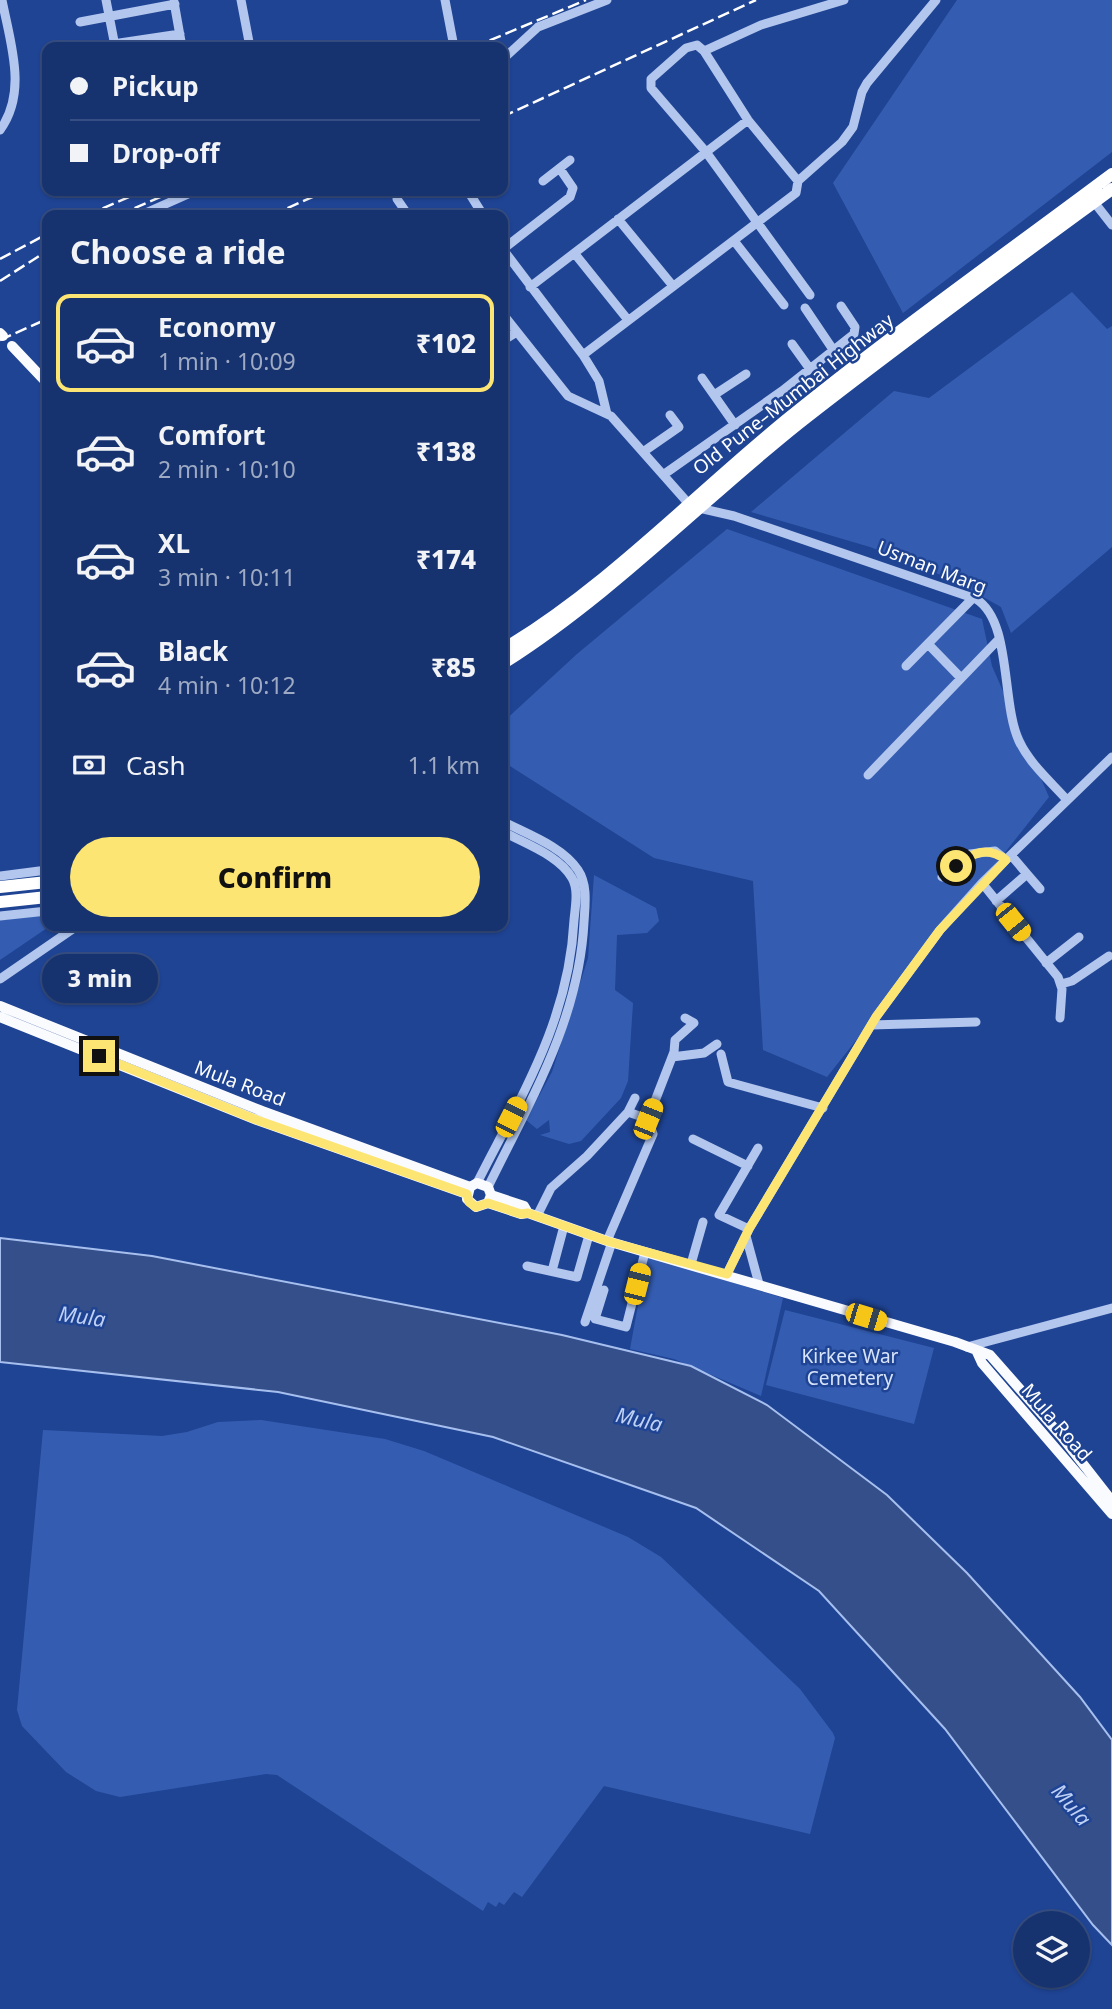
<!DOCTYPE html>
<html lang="en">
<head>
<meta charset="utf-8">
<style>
  :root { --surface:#17336f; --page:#243f77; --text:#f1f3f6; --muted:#9eaac3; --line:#364e82; --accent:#fce573 }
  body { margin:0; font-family:"Noto Sans",sans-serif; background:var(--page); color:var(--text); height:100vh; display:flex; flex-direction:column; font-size:26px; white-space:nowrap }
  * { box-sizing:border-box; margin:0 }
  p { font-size:23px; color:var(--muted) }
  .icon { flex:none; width:38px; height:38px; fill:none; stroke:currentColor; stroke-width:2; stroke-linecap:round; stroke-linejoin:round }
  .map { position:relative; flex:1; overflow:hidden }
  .panel { position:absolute; left:42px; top:210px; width:466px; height:721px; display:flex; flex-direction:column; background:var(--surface); border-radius:14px; box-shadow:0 2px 5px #0004,0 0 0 2px var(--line) }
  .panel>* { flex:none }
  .banner { position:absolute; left:42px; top:42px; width:466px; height:154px; border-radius:14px; box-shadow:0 2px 5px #0004,0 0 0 2px var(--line); display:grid; align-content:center; height:154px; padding:0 28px; background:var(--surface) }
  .buttons { position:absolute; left:1013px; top:1911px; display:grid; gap:14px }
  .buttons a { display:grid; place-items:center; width:77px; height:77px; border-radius:50%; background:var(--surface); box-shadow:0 2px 5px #0004,0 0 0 2px var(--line); font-size:35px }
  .end { position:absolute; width:32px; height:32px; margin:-16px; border:9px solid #fce573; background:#111; box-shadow:0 0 0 4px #111 }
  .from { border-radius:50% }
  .bubble { position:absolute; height:49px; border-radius:24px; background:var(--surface); box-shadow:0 2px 5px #0004,0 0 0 2px var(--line); font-size:23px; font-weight:800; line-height:49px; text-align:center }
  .car { position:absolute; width:21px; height:42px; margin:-21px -10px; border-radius:9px; box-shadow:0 0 5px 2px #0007; background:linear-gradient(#f5c518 24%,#345 0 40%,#f5c518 0 76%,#345 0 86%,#f5c518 0) }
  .banner b { display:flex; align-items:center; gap:24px; height:66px; font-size:26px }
  .banner b+b { border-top:2px solid var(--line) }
  .banner i { width:18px; height:18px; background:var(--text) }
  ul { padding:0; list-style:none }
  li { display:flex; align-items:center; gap:21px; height:98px; margin:0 14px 10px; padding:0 14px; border:4px solid transparent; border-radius:14px }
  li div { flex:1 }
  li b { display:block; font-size:26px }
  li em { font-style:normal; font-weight:800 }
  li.active { border-color:var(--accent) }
  li>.icon { width:63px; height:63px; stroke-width:1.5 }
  h2 { padding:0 28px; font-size:32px; line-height:84px }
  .pay { display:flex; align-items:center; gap:18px; height:77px; padding:0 28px; font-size:26px }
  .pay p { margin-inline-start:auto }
  .button { display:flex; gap:14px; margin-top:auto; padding:14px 28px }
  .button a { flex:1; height:80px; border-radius:42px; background:var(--accent); color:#111; font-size:28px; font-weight:800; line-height:80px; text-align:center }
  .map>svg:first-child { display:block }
</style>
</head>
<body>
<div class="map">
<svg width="1112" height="2009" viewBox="0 0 1112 2009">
  <rect width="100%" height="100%" fill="#1f4494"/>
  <path fill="#345db2" d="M957,0H1112V152L903,313L833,183Z
    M1072,292L1107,329L1112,326V547L1011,633L1001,607L951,579L870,547L751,512L894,391L929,398Z
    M727,529L982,619L992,666L1049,797L827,1077L763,1050L753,881L654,858L502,761V723L577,654Z
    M594,875L656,908L659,921L647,933L617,935L615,990L633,1003L628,1081L621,1098L581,1141L569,1144L540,1135L550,1132L549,1120L537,1129L526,1120L552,1072L588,958Z
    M47,915V926H50L0,960V920Z
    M647,1256L783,1298L761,1396L674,1359L630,1349Z
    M785,1310L934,1348L914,1424L766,1385Z
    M261,1420L385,1439L424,1451L628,1537L661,1557L800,1689L833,1733L835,1738L810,1834L604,1786L522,1897L514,1892L504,1905L499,1902L496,1907L488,1902L483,1911L277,1775L266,1774L120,1797L96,1791L66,1772L22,1726L17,1710L43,1430L162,1436L187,1432L218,1422Z"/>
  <path fill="#344f8a" stroke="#a6bfef" stroke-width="2" d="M0,1238L152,1256L562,1335L691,1366L767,1405L887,1495L967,1573L1080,1697L1112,1740V1945L1093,1925L945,1729L819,1591L696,1508L493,1437L278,1392L0,1362Z"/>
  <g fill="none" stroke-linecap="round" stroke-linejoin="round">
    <path stroke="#b2c6ee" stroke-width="9" d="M106,0L115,46
      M241,0L250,47
      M445,0L454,47
      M174,2L182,47
      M80,22L175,4
      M93,47L180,34
      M704,51L748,120L798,181
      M502,60L538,27L607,0
      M0,130C28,92 10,42 2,0
      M543,181L570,160
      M468,191L483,215
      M397,199L408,215
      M1094,202L1112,225
      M141,215L195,191
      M618,219L673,286
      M735,242L784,305
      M502,248L583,355L599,381L607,414
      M502,250L570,197L573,188L560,169
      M575,254L628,320
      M530,287L748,120
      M810,295L706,152L651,88V79L686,48L697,45L704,51L761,25L844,0
      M805,308L834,351
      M502,313L568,396L611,416L688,503
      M502,341L517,332
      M792,344L810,369
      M583,355L796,193L798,181L842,142L853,127L862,92L867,83L936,0
      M702,378L735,425
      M714,395L746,374
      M643,452L679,427L670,415
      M663,475L782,391L854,334L855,327L841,306
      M699,508L734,516L976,599C1012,621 1001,702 1019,741C1030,764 1050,781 1067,800
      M928,644L961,678
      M906,666L973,598
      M868,775L999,639
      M1011,855L1027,874
      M0,876L47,870
      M942,877L970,854L995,851L1006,860
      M982,883L1058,977L1062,989L1060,1018
      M996,901L1027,874L1040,889
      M0,916L47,911
      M1046,963L1079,937
      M0,979L77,926
      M1061,984L1072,981L1109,956
      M871,1025L976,1022
      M721,1054L728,1082L823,1108
      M672,1057L704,1053L717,1044
      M628,1112L635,1098
      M693,1139L748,1166
      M477,1183C521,1096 569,1021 574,920C575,908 579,890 572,878C559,855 525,844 502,831
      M488,1187C530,1101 579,1020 584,922C585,905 588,885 578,870C562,846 527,834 502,821
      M537,1216L551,1188L587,1156L628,1112L648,1119
      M749,1229L719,1215L758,1148
      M746,1236L759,1284
      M607,1241L653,1134L648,1119L674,1052L675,1040L694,1023L685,1018
      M691,1264L703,1222
      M527,1266L577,1277L589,1235
      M552,1271L564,1226
      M727,1274L749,1229L876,1017L940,930L982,883L1112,757
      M604,1290L595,1319L626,1327L645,1252
      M585,1322L612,1242
      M967,1347L1112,1308"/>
    <path stroke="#fafbff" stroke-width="10" d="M0,333L3,336
      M12,346L47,383
      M0,1006L262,1111L470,1187
      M0,1017L257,1120L467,1194
      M491,1195L524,1206L528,1213
      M488,1203L491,1195L488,1187L477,1183L470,1187L467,1199L476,1207L488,1203L521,1214L528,1213L607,1241L955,1342L990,1355L1062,1437L1112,1501
      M977,1352L982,1363L1112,1514"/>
    <path stroke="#fff" stroke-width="12" d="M502,650C608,587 695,494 790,417C895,332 1005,254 1112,174
      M502,664C610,596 699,503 798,424C901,343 1007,266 1112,189
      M0,887L47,882
      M0,902L47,897"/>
    <path stroke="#fff" stroke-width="2.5" stroke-dasharray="12 5" stroke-linecap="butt" d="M474,47L586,0
      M502,117L756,0
      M87,215L143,191
      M119,215L174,191
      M272,215L326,191
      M0,259L47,234
      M0,281L47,251
      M0,340L47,319"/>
  </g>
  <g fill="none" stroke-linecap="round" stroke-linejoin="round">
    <path stroke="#fce573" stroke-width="9" d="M99,1056L257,1120L467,1194L469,1202L476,1207L488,1203L521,1214L528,1213L607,1241L727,1274L749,1229L876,1017L940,930L1006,860C988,846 973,852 956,866"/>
  </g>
  <g text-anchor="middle" stroke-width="5" stroke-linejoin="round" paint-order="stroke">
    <g font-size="19" fill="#fff" stroke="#1f4494">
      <text transform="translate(793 394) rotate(-38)" y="7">Old Pune–Mumbai Highway</text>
      <text transform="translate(932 567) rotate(21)" y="7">Usman Marg</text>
      <text transform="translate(240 1083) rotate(21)" y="7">Mula Road</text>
      <text transform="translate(1057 1422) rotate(49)" y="7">Mula Road</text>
    </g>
    <g font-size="19" fill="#d8e4fa" stroke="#1f4494">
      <text x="850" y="1363">Kirkee War<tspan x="850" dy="22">Cemetery</tspan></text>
    </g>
    <g font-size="21" font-style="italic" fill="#bfd1f5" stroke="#1f4494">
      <text transform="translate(82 1317) rotate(8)" y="7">Mula</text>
      <text transform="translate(639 1420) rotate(13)" y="7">Mula</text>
      <text transform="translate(1071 1805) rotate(49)" y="7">Mula</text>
    </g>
  </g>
</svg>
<div class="buttons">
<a><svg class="icon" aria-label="layers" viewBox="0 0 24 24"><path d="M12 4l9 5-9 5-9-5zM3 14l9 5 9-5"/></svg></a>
</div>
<i class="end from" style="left:956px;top:866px"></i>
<i class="end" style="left:99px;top:1056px"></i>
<div class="bubble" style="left:42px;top:954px;width:116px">3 min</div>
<i class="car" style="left:1013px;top:922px;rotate:141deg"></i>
<i class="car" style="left:511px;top:1117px;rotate:27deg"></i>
<i class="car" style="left:648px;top:1119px;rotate:22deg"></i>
<i class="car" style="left:637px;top:1284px;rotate:14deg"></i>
<i class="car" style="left:866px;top:1317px;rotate:107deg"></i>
<div class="banner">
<b><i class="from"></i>Pickup</b>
<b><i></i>Drop-off</b>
</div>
<section class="panel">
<h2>Choose a ride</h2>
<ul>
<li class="active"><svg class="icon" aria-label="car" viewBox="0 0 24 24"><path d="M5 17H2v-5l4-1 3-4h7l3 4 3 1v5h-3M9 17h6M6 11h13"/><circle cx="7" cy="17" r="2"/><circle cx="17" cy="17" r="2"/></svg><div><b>Economy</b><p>1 min · 10:09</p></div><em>₹102</em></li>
<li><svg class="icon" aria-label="car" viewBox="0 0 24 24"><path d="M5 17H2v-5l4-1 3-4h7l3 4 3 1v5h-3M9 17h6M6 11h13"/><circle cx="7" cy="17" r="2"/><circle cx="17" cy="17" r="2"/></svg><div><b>Comfort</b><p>2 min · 10:10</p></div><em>₹138</em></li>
<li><svg class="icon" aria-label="car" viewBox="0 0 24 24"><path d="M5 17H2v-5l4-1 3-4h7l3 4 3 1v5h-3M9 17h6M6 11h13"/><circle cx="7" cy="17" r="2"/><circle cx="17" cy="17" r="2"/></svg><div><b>XL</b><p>3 min · 10:11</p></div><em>₹174</em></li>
<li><svg class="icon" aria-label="car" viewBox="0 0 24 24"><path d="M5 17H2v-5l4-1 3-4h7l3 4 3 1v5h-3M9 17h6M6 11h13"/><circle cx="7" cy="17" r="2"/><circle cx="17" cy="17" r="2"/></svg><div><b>Black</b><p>4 min · 10:12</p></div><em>₹85</em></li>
</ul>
<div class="pay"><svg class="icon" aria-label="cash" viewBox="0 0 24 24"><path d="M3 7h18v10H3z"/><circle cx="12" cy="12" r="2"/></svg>Cash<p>1.1 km</p></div>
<div class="button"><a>Confirm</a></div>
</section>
</div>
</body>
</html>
